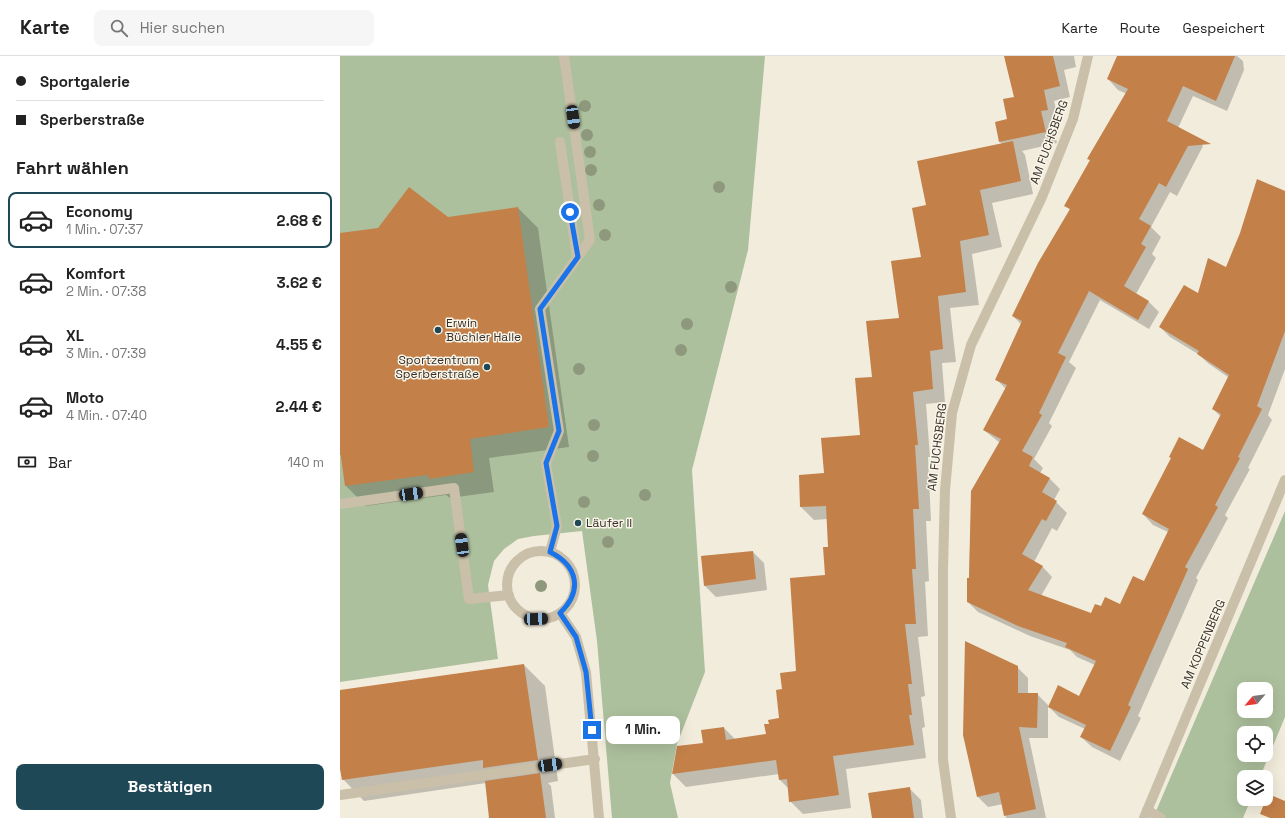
<!DOCTYPE html>
<html lang="de">
<head>
<meta charset="utf-8">
<style>
  :root { --surface:#fff; --page:#f6f6f6; --text:#222; --muted:#767676; --line:#e0e0e0; --accent:#1f4857 }
  body { margin:0; font-family:"Space Grotesk",sans-serif; background:var(--page); color:var(--text); height:100vh; display:flex; flex-direction:column; font-size:15px; white-space:nowrap }
  * { box-sizing:border-box; margin:0 }
  p { font-size:13px; color:var(--muted) }
  .icon { flex:none; width:22px; height:22px; fill:none; stroke:currentColor; stroke-width:2; stroke-linecap:round; stroke-linejoin:round }
  .map { position:relative; flex:1; overflow:hidden }
  .drawer { display:flex; flex-direction:column; background:var(--surface); width:340px }
  .drawer>* { flex:none }
  .hud { display:grid; align-content:center; height:88px; padding:0 16px; background:var(--surface) }
  .needle { width:26px; rotate:242deg }
  .controls { position:absolute; left:897px; top:626px; display:grid; gap:8px }
  .controls a { display:grid; place-items:center; width:36px; height:36px; border-radius:8px; background:var(--surface); box-shadow:0 4px 16px #0002; font-size:20px }
  .end { position:absolute; width:18px; height:18px; margin:-9px; border:5px solid #1a73e8; background:#fff; box-shadow:0 0 0 2px #fff }
  .from { border-radius:50% }
  .bubble { position:absolute; height:28px; border-radius:8px; background:var(--surface); box-shadow:0 4px 16px #0002; font-size:13px; font-weight:700; line-height:28px; text-align:center }
  .car { position:absolute; width:12px; height:24px; margin:-12px -6px; border-radius:5px; box-shadow:0 0 3px 1px #0007; background:linear-gradient(#222 24%,#8ab4d8 0 40%,#222 0 76%,#8ab4d8 0 86%,#222 0) }
  .hud b { display:flex; align-items:center; gap:14px; height:38px; font-size:15px }
  .hud b+b { border-top:1px solid var(--line) }
  .hud i { width:10px; height:10px; background:var(--text) }
  ul { padding:0; list-style:none }
  li { display:flex; align-items:center; gap:12px; height:56px; margin:0 8px 6px; padding:0 8px; border:2px solid transparent; border-radius:8px }
  li div { flex:1 }
  li b { display:block; font-size:15px }
  li em { font-style:normal; font-weight:700 }
  li.active { border-color:var(--accent) }
  li>.icon { width:36px; height:36px; stroke-width:1.5 }
  h2 { padding:0 16px; font-size:18px; line-height:48px }
  .pay { display:flex; align-items:center; gap:10px; height:44px; padding:0 16px; font-size:15px }
  .pay p { margin-inline-start:auto }
  .action { display:flex; gap:8px; margin-top:auto; padding:8px 16px }
  .action a { flex:1; height:46px; border-radius:8px; background:var(--accent); color:#fff; font-size:16px; font-weight:700; line-height:46px; text-align:center }
  header { display:flex; align-items:center; gap:24px; box-sizing:border-box; height:56px; padding:0 20px; background:var(--surface); border-bottom:1px solid var(--line) }
  header strong { font-size:19px }
  nav { display:flex; gap:22px; margin-inline-start:auto; font-size:14px }
  .search { width:280px; height:36px; background:var(--page); display:flex; align-items:center; gap:10px; box-sizing:border-box; padding:0 14px; border-radius:8px; color:var(--muted); font-size:15px }
  main { display:flex; flex:1; min-height:0 }
  .map>svg:first-child { display:block }
</style>
</head>
<body>
<header>
<strong>Karte</strong>
<div class="search"><svg class="icon" aria-label="search" viewBox="0 0 24 24"><circle cx="10" cy="10" r="6"/><path d="M15 15l6 6"/></svg>Hier suchen</div>
<nav><a>Karte</a><a>Route</a><a>Gespeichert</a></nav>
</header>
<main>
<section class="drawer">
<div class="hud">
<b><i class="from"></i>Sportgalerie</b>
<b><i></i>Sperberstraße</b>
</div>
<h2>Fahrt wählen</h2>
<ul>
<li class="active"><svg class="icon" aria-label="car" viewBox="0 0 24 24"><path d="M5 17H2v-5l4-1 3-4h7l3 4 3 1v5h-3M9 17h6M6 11h13"/><circle cx="7" cy="17" r="2"/><circle cx="17" cy="17" r="2"/></svg><div><b>Economy</b><p>1 Min. · 07:37</p></div><em>2.68 €</em></li>
<li><svg class="icon" aria-label="car" viewBox="0 0 24 24"><path d="M5 17H2v-5l4-1 3-4h7l3 4 3 1v5h-3M9 17h6M6 11h13"/><circle cx="7" cy="17" r="2"/><circle cx="17" cy="17" r="2"/></svg><div><b>Komfort</b><p>2 Min. · 07:38</p></div><em>3.62 €</em></li>
<li><svg class="icon" aria-label="car" viewBox="0 0 24 24"><path d="M5 17H2v-5l4-1 3-4h7l3 4 3 1v5h-3M9 17h6M6 11h13"/><circle cx="7" cy="17" r="2"/><circle cx="17" cy="17" r="2"/></svg><div><b>XL</b><p>3 Min. · 07:39</p></div><em>4.55 €</em></li>
<li><svg class="icon" aria-label="car" viewBox="0 0 24 24"><path d="M5 17H2v-5l4-1 3-4h7l3 4 3 1v5h-3M9 17h6M6 11h13"/><circle cx="7" cy="17" r="2"/><circle cx="17" cy="17" r="2"/></svg><div><b>Moto</b><p>4 Min. · 07:40</p></div><em>2.44 €</em></li>
</ul>
<div class="pay"><svg class="icon" aria-label="cash" viewBox="0 0 24 24"><path d="M3 7h18v10H3z"/><circle cx="12" cy="12" r="2"/></svg>Bar<p>140 m</p></div>
<div class="action"><a>Bestätigen</a></div>
</section>
<div class="map">
<svg width="945" height="762" viewBox="0 0 945 762">
  <rect width="100%" height="100%" fill="#f2ecdc"/>
  <path fill="#adc09d" fill-rule="evenodd" d="M0,0H425L408,194L352,414L365,616L337,688L330,727L338,762H272L257,585L242,475L194,480L178,483L164,493L154,505L148,529L158,603L0,626Z
    M945,455V661L920,721H904V743H911L903,762H813ZM904,633H926V655H904ZM904,677H926V699H904Z"/>
  <path fill="#0003" d="M665,0H734L736,11L724,14L730,41L714,45L719,65L712,66L717,87L682,95L685,99L693,138L652,147L662,191L632,198L639,249L610,252L616,306L602,307L605,346L586,348L590,401H588L591,465H586L589,525L585,526L588,580L578,581L585,640L581,641L585,671L582,672L586,702L506,713L511,752L463,758L450,745L449,733L440,724L439,718L346,731L333,718L364,688L384,672L395,683L427,679L430,669L440,663L444,634L457,616L486,520L489,492L487,463L474,464L461,451L485,418L521,380L533,321L560,263L583,202L587,150L662,88L660,86L656,66L668,64L675,42Z
    M778,0H897L903,5L904,14L887,55L853,40L838,72L853,79L863,90L837,140L830,136L811,171L821,181L812,198L816,202L796,238L809,246L819,256L809,273L760,244L729,306L736,312L709,367L712,370L694,403L703,412L700,417L710,423L720,433L714,444L727,457L717,475L712,472L694,506L702,510L712,521L701,540L751,558L761,552L781,549L805,527L828,476L813,469L803,458L863,396L881,361L873,353L888,321L869,308L858,298L830,281L820,271L858,238L901,218L945,192V313L928,359L932,364L908,412L910,413L885,459L888,462L856,522L858,524L798,660L801,662L780,705L752,691L741,681L745,673L719,661L709,651L740,641L755,609L737,601L730,594L690,580L638,556L628,546L632,436L660,387L644,374L666,333L656,323L682,269L673,260L730,154L726,149L751,105L748,102L787,38L778,34L768,23Z
    M178,152L198,172L229,391L149,402L154,436L110,442L106,439L26,450L6,430L2,399H0V178Z
    M413,496L424,507L427,534L376,541L365,530L362,500Z
    M184,609L205,630L218,725L208,727L211,730L215,762H150L146,727L24,745L3,723L0,706V635Z
    M677,611L688,622V638H697L708,649V682H689L706,762H666L663,748L648,751L638,741Z
    M569,732L581,744L583,762H533Z"/>
  <path fill="#c38049" d="M664,0H713L720,30L704,34L708,54L701,55L706,76L659,86L655,66L667,63L663,43L674,41Z
    M777,0H895L876,45L843,30L827,65L871,88L848,90L826,131L819,127L799,163L811,170L801,188L806,191L784,230L809,245L798,264L749,235L718,297L726,301L699,357L702,359L682,395L693,401L689,410L710,422L702,436L717,445L706,465L702,463L682,498L703,510L688,534L751,557L755,548L761,550L765,541L780,548L793,520L804,525L829,473L802,458L831,402L829,401L839,381L863,394L881,358L872,353L889,319L857,298L859,295L819,271L844,229L858,237L868,202L886,211L900,177L917,123L945,135V275L917,350L922,353L898,401L900,402L875,449L878,451L845,511L848,513L788,649L791,651L770,695L740,681L746,669L708,651L718,629L739,640L756,605L725,591L727,587L678,570L627,546V522H629L631,435L661,383L643,374L667,329L655,324L682,265L672,260L698,207L730,153L724,150L750,104L747,103L788,33L767,23Z
    M673,85L681,125L640,134L649,179L620,185L626,236L598,240L603,293L590,295L593,333L573,336L578,389H575L579,453H573L576,513H572L576,568H565L572,628H568L572,659H569L574,689L493,700L499,739L449,746L447,723L439,724L436,704L332,718L337,690L363,687L361,674L384,671L386,684L426,678L424,668H429L428,664L439,662L436,634L442,633L440,617L456,615L450,522L485,519L483,491H488L486,450L460,451L459,419L484,417L481,382L520,379L515,322L532,321L526,265L559,262L551,205L581,201L572,152L586,149L577,105Z
    M69,131L108,161L178,151L209,371L130,383L134,416L89,423L88,419L5,430L0,394V177L38,172Z
    M413,495L416,523L364,530L361,500Z
    M625,585L678,610V637H698L697,672L679,671L696,753L664,760L659,736L637,741L623,679Z
    M184,608L198,704L143,712V704L2,724L0,713V634Z
    M200,717L206,762H149L145,725Z
    M570,731L574,762H532L528,737Z
    M928,738L945,745V762H930L920,758Z"/>
  <g fill="none" stroke-linecap="round" stroke-linejoin="round">
    <path stroke="#cabfa8" stroke-width="10" d="M220,86L237,201
      M0,448L114,432L129,543L169,539
      M167 529a34 34 0 1 1 68 0a34 34 0 1 1-68 0Z
      M210,496L217,470L206,407L219,375L200,253L250,184L224,0
      M220,557L236,581L246,616L259,762
      M0,739L255,703
      M807,754L821,762
      M611,762L603,704V514L605,434L612,357L631,289L702,141L733,63L748,0
      M804,762L945,424"/>
  </g>
  <g fill="#8e987c">
    <circle cx="245" cy="50" r="6"/>
    <circle cx="247" cy="79" r="6"/>
    <circle cx="250" cy="96" r="6"/>
    <circle cx="251" cy="114" r="6"/>
    <circle cx="379" cy="131" r="6"/>
    <circle cx="259" cy="149" r="6"/>
    <circle cx="265" cy="179" r="6"/>
    <circle cx="391" cy="231" r="6"/>
    <circle cx="347" cy="268" r="6"/>
    <circle cx="341" cy="294" r="6"/>
    <circle cx="239" cy="313" r="6"/>
    <circle cx="254" cy="369" r="6"/>
    <circle cx="253" cy="400" r="6"/>
    <circle cx="305" cy="439" r="6"/>
    <circle cx="244" cy="446" r="6"/>
    <circle cx="268" cy="486" r="6"/>
    <circle cx="201" cy="530" r="6"/>
  </g>
  <g fill="none" stroke-linecap="round" stroke-linejoin="round">
    <path stroke="#1a73e8" stroke-width="5" d="M230,156L238,201L200,253L219,375L206,407L217,470L210,496C238,510 243,535 220,557L236,581L246,616L252,674"/>
  </g>
  <g fill="#1f4857" stroke="#f9f5e9" stroke-width="1.5">
    <circle cx="98" cy="274" r="4"/>
    <circle cx="147" cy="311" r="4"/>
    <circle cx="238" cy="467" r="4"/>
  </g>
  <g text-anchor="middle" stroke-width="3" stroke-linejoin="round" paint-order="stroke">
    <g font-size="12" fill="#373028" stroke="#f9f5e9">
      <text transform="translate(709 86) rotate(-70)" y="4">AM FUCHSBERG</text>
      <text transform="translate(597 391) rotate(-83)" y="4">AM FUCHSBERG</text>
      <text transform="translate(863 588) rotate(-67)" y="4">AM KOPPENBERG</text>
    </g>
    <g font-size="12" fill="#373028" stroke="#f9f5e9" text-anchor="start">
      <text x="106" y="271">Erwin<tspan x="106" dy="14">Büchler Halle</tspan></text>
      <text x="139" y="308" text-anchor="end">Sportzentrum<tspan x="139" dy="14">Sperberstraße</tspan></text>
      <text x="246" y="471">Läufer II</text>
    </g>
  </g>
</svg>
<div class="controls">
<a><svg class="needle" viewBox="-14 -14 28 28"><path d="M0-13l5 13h-10z" fill="#e53935"/><path d="M0 13l5-13h-10z" fill="#767676"/></svg></a>
<a><svg class="icon" aria-label="locate" viewBox="0 0 24 24"><circle cx="12" cy="12" r="6"/><path d="M12 2v4M12 18v4M2 12h4M18 12h4"/></svg></a>
<a><svg class="icon" aria-label="layers" viewBox="0 0 24 24"><path d="M12 4l9 5-9 5-9-5zM3 14l9 5 9-5"/></svg></a>
</div>
<i class="end from" style="left:230px;top:156px"></i>
<i class="end" style="left:252px;top:674px"></i>
<div class="bubble" style="left:266px;top:660px;width:74px">1 Min.</div>
<i class="car" style="left:233px;top:61px;rotate:172deg"></i>
<i class="car" style="left:71px;top:438px;rotate:82deg"></i>
<i class="car" style="left:122px;top:489px;rotate:352deg"></i>
<i class="car" style="left:196px;top:563px;rotate:88deg"></i>
<i class="car" style="left:210px;top:709px;rotate:82deg"></i>
</div>
</main>
</body>
</html>
